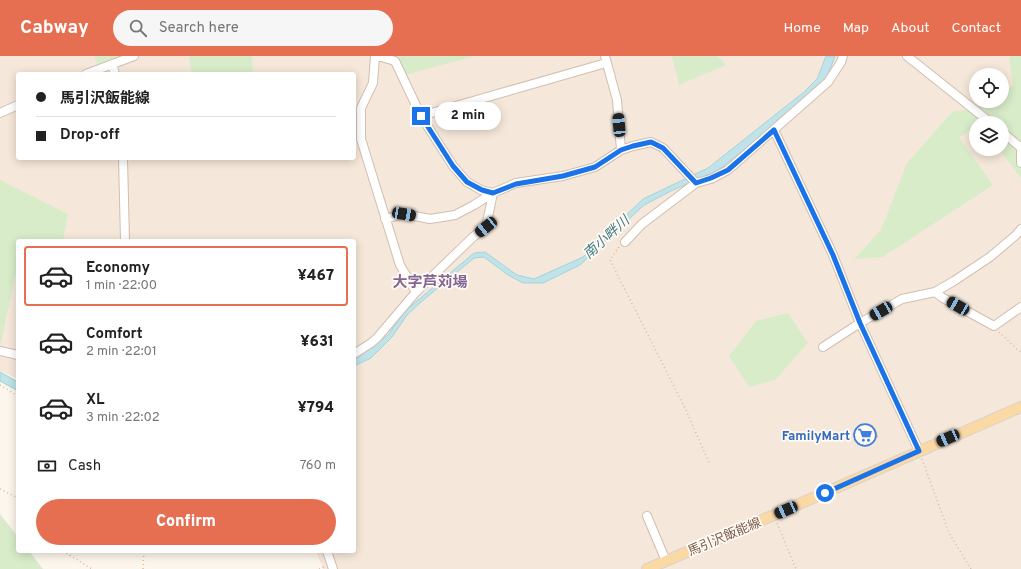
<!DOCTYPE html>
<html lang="en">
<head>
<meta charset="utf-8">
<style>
  :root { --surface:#fff; --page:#f6f6f6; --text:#222; --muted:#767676; --line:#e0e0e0; --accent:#e76f51 }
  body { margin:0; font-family:Overpass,"Noto Sans JP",sans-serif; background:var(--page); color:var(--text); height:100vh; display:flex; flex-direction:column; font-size:15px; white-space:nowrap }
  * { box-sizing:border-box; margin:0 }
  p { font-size:13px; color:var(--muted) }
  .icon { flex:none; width:22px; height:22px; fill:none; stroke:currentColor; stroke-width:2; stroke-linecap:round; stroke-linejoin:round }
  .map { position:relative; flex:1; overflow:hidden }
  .side { position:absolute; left:16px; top:183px; width:340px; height:314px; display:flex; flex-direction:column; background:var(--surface); border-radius:4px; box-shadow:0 2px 10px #0003 }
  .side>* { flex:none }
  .hud { position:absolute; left:16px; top:16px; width:340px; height:88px; border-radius:4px; box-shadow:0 2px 10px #0003; display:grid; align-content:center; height:88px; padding:0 20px; background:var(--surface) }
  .fabs { position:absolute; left:969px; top:12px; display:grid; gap:8px }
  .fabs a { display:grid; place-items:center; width:40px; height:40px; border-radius:50%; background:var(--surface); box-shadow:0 2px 10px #0003; font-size:20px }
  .end { position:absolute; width:18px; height:18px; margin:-9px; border:5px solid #1a73e8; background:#fff; box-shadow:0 0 0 2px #fff }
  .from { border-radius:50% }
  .bubble { position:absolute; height:28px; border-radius:14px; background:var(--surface); box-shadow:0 2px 10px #0003; font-size:13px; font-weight:800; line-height:28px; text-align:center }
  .car { position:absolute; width:12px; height:24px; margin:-12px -6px; border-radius:5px; box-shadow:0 0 3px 1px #0007; background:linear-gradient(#222 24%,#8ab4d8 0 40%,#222 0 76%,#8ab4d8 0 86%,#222 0) }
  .hud b { display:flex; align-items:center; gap:14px; height:38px; font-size:15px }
  .hud b+b { border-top:1px solid var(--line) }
  .hud i { width:10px; height:10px; background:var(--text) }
  ul { padding:7px 0 0; list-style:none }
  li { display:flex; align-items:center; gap:12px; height:60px; margin:0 8px 6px; padding:0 12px; border:2px solid transparent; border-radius:4px }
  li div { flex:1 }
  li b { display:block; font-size:15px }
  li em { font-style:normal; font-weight:800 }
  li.current { border-color:var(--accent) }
  li>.icon { width:36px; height:36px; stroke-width:1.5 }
  .pay { display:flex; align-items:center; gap:10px; height:44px; padding:0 20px; font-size:15px }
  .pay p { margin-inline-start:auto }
  .cta { display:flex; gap:8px; margin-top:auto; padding:8px 20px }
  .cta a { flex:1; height:46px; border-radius:24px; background:var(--accent); color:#fff; font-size:16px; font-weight:800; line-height:46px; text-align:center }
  header { display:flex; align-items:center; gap:24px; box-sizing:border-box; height:56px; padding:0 20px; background:var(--accent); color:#fff }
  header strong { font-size:19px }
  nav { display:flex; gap:22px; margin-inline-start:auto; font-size:14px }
  .search { width:280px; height:36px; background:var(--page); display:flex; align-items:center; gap:10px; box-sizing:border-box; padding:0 14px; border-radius:22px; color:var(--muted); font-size:15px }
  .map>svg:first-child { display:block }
</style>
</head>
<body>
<header>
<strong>Cabway</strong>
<div class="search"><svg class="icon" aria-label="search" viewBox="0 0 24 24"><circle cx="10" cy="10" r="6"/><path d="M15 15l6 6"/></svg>Search here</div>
<nav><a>Home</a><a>Map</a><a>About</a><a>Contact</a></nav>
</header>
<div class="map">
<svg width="1021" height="513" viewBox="0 0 1021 513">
  <rect width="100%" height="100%" fill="#fdf6ec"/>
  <path fill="#f5e8da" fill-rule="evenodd" d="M0,0H1021V513H323L316,495H354V185H18V323L0,315ZM18,18H354V102H18ZM976,19H1002V45H976ZM976,67H1002V93H976Z"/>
  <path fill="#d8ecc9" d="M94,0H128L98,9Z
    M189,0H252L253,18H192Z
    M385,0H475L405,19Z
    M672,0H718L726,9L679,29Z
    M1009,0H1021V122L999,93H1002V67H976V72L959,81L993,129L883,201L854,203L881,174L907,107L952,56L993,48L996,45H1002V40L1013,29Z
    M0,124L68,158L63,185H18V219L15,220L1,287H0Z
    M788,257L808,287L775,324L749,331L729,300L756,265Z
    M0,458L18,481V495H29L43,513H0Z"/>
  <path fill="#bfe3e8" stroke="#a5d3da" d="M826,0H835L827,21L759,82L717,115L671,135L644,149L580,209L543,227H523L508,219L484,201L474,202L421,246L407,259L392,281L371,302L354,310V304L388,279L405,255L474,197L485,196L517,219L534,223L583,201L643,143L708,112L804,36L817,23Z
    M0,316L18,326V335L0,325Z"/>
  <path fill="#f3d5c3" stroke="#e6bba3" d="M872,369L878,381L858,389L853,378Z"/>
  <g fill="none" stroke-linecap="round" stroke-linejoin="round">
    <g stroke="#d1beb0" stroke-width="10">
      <path id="minor" d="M375,0L373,27L361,52V83L400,209L416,236
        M378,0L395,5L421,60L453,110L467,126L481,134L493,137L516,127L563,120L595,111L621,94L633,90L651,86L663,92L696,127L711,123L728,114L828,26L841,6L843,0
        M605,0L617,44L621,94
        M907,0L991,67
        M112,8L115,18
        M86,18L134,0
        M0,57L18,49
        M421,60L606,7
        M774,74L833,199L860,267L919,395
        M1002,76L1020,91
        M1021,90V107
        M123,102L125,185
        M385,163L404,158L430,163L455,159L474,149L493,137
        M625,186L642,168L696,127
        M935,236L943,242L994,270L1021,251
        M823,291L860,267L902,243L935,236L954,225L990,201L1016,179L1021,173
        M0,295L18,299
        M354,298L371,287L377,282L416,236L473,181L486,171L493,137
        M647,460L666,505
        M327,495L333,513"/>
    </g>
    <g stroke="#dad1cd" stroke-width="12">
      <path id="major" d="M647,513L774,459L1021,351"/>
    </g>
    <path stroke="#d9b8a5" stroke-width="1.5" stroke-dasharray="1 3" stroke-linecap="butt" d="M619,191L610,204L686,354L710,409
      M999,276L1021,297
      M0,329L18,340
      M922,403L949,477L971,513
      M0,433L18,442
      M777,467L796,513
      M63,495L92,513
      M143,513L144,495
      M319,513L324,511"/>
    <use href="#minor" stroke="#fff" stroke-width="8"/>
    <use href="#major" stroke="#fbd9a5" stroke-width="10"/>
  </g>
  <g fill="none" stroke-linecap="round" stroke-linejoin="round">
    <path stroke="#1a73e8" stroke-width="5" d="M421,60L453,110L467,126L482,134L493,137L516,128L563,120L595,111L621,94L633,90L651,86L663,92L696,127L711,122L728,114L774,74L833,199L860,267L919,395L825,437"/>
  </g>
  <defs>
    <g id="supermarket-ring" transform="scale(1.15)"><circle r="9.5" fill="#fffaf3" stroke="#3f7fe0" stroke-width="1.5"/><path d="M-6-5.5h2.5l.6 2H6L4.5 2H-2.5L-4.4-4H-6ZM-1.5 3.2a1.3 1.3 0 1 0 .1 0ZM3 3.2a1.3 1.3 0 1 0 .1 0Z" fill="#3f7fe0"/></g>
  </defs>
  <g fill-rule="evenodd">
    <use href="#supermarket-ring" x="865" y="379"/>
  </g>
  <g text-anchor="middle" stroke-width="3.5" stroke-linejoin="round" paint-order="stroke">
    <g font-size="13" font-weight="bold" fill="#366cbe" stroke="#fffaf3" text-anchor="end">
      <text x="850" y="384">FamilyMart</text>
    </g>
    <g font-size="13" fill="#7a5c4d" stroke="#fffaf3">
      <text transform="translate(724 480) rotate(-23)" y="5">馬引沢飯能線</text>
    </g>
    <g font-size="14" font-style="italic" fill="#437c86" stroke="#fffaf3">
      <text transform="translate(606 181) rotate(-42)" y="5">南小畔川</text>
    </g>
    <g font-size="15" font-weight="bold" fill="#846695" stroke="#fffaf3">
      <text x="430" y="231">大字芦苅場</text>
    </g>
  </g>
</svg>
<div class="fabs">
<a><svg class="icon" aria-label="locate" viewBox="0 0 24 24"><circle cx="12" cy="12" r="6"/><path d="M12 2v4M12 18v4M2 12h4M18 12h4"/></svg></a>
<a><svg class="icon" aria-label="layers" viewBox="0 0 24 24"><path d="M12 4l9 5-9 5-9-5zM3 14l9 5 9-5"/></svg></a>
</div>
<i class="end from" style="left:825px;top:437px"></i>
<i class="end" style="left:421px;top:60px"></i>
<div class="bubble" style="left:435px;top:46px;width:66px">2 min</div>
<i class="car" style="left:619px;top:69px;rotate:355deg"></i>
<i class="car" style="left:404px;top:158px;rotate:100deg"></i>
<i class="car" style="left:486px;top:171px;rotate:231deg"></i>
<i class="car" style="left:958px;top:250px;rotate:300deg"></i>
<i class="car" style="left:881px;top:255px;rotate:240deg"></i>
<i class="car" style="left:948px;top:382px;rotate:246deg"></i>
<i class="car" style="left:786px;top:454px;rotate:246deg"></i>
<div class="hud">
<b><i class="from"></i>馬引沢飯能線</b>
<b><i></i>Drop-off</b>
</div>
<section class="side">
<ul>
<li class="current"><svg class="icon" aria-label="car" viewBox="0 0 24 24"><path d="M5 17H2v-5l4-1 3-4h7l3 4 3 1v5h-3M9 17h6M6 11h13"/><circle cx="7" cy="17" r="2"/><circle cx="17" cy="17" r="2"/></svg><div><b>Economy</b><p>1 min · 22:00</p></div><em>¥467</em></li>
<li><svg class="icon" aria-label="car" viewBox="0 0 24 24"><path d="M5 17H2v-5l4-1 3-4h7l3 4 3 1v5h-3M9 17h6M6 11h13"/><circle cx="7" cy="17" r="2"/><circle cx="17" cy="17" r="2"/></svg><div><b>Comfort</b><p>2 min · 22:01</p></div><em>¥631</em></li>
<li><svg class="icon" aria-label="car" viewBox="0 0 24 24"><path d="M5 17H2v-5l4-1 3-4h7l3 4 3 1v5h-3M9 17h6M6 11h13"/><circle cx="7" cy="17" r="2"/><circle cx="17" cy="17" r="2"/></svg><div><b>XL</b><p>3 min · 22:02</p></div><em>¥794</em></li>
</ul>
<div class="pay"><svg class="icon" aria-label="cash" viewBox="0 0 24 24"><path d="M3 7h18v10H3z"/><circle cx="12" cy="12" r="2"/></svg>Cash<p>760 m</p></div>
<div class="cta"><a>Confirm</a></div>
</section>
</div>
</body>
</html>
